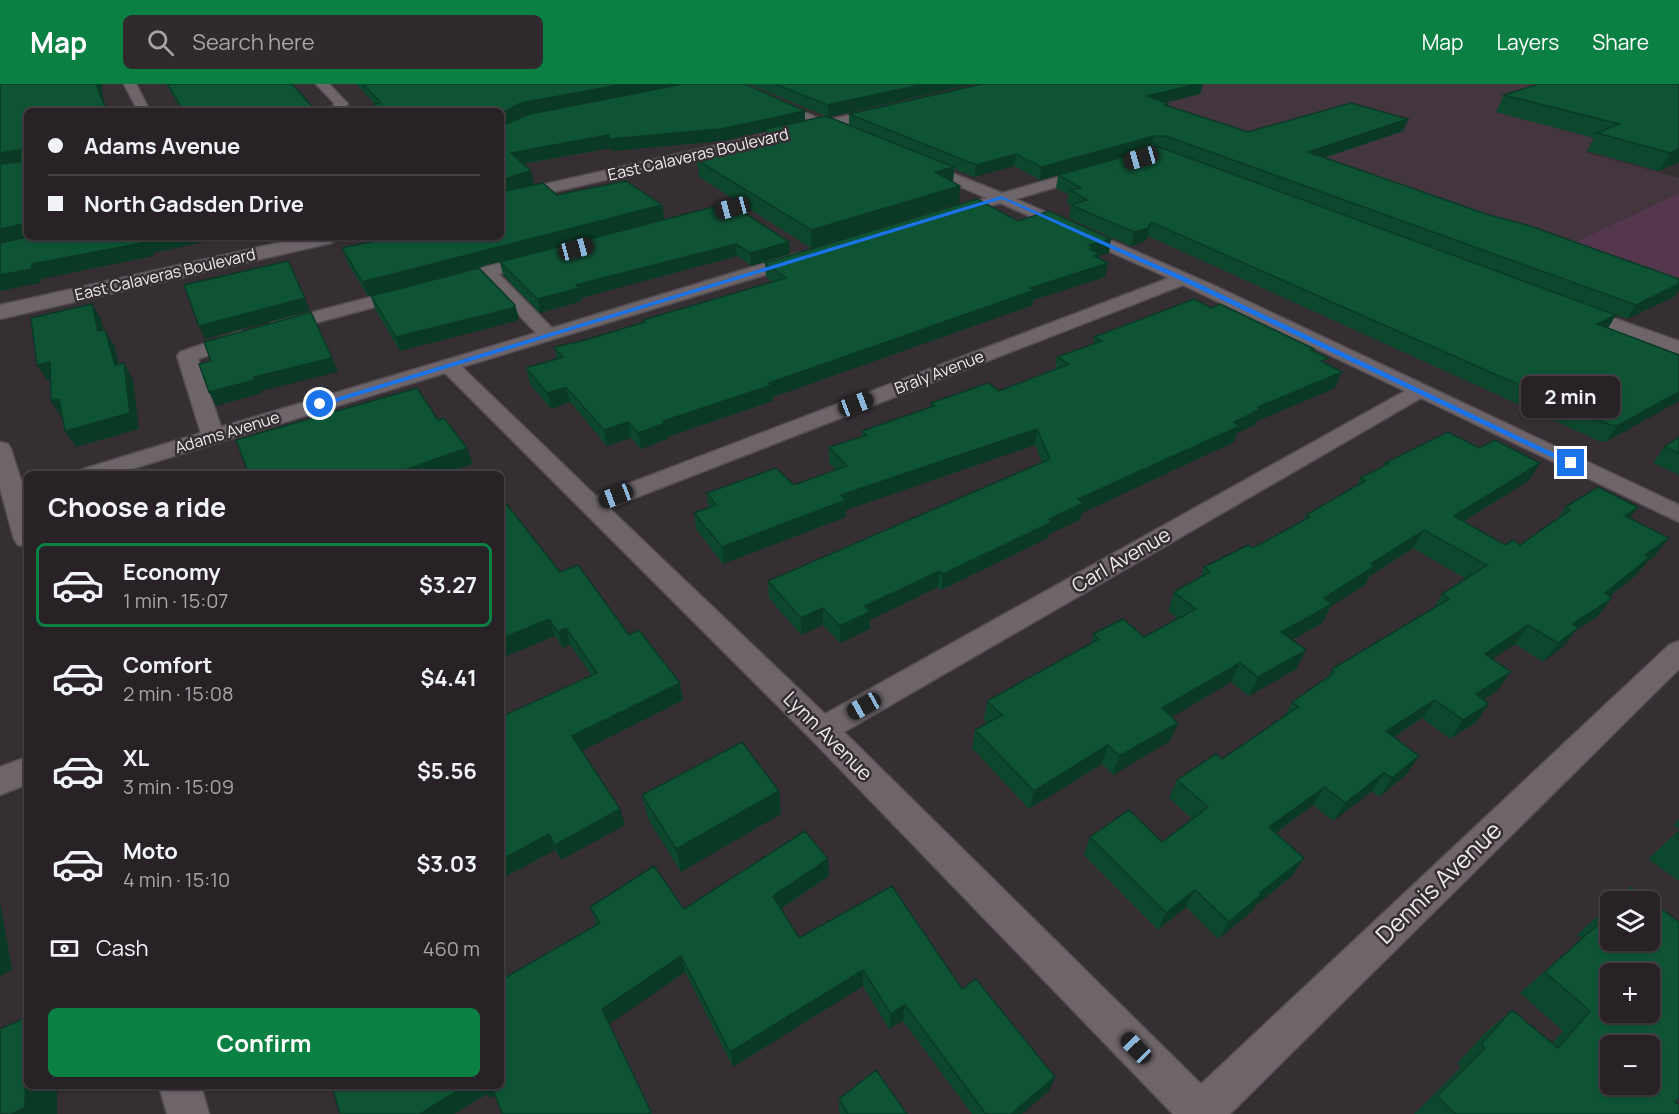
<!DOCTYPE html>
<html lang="en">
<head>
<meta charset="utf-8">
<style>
  :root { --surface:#282226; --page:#302a2e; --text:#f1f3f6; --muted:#a5a4a7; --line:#443f43; --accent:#0b8043 }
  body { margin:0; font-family:Manrope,sans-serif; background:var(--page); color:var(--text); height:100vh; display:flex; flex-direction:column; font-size:22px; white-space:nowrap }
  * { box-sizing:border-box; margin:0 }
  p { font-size:20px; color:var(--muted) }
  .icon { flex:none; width:33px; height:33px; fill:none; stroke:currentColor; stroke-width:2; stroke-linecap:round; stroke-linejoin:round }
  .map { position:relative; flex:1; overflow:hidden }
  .sheet { position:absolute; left:24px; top:387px; width:480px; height:618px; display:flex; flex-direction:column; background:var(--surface); border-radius:9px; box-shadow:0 2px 4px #0004,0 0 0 2px var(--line) }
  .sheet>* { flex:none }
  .top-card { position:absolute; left:24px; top:24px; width:480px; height:132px; border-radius:9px; box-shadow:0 2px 4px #0004,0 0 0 2px var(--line); display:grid; align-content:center; height:132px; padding:0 24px; background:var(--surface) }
  .controls { position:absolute; left:1600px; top:807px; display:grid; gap:12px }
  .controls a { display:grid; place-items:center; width:60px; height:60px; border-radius:9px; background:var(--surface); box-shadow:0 2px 4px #0004,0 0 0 2px var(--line); font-size:30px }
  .end { position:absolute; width:27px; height:27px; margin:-14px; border:8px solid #1a73e8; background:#fff; box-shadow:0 0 0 3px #fff }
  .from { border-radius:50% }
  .bubble { position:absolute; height:42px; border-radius:9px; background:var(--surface); box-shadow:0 2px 4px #0004,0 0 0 2px var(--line); font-size:20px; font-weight:700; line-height:42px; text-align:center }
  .car { position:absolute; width:18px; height:36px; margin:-18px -9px; border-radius:8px; box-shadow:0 0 4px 2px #0007; background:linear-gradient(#222 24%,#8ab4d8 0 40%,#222 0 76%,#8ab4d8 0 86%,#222 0) }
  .top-card b { display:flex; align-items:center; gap:21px; height:57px; font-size:22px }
  .top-card b+b { border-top:2px solid var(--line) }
  .top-card i { width:15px; height:15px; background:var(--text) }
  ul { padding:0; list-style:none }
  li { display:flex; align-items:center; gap:18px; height:84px; margin:0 12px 9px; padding:0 12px; border:3px solid transparent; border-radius:9px }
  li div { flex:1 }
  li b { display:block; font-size:22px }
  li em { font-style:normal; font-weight:700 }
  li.current { border-color:var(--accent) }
  li>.icon { width:54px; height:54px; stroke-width:1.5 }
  h2 { padding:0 24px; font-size:27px; line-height:72px }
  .pay { display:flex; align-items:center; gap:15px; height:66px; padding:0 24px; font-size:22px }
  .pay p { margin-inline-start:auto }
  .cta { display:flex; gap:12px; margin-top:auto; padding:12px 24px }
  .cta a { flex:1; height:69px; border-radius:9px; background:var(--accent); color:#fff; font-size:24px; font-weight:700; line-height:69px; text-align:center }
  header { display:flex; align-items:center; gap:36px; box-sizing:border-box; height:84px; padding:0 30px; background:var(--accent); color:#fff }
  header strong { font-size:28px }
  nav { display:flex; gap:33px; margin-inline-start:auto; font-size:21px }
  .search { width:420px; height:54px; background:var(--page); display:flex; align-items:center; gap:15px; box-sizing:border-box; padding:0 21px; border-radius:9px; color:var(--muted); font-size:22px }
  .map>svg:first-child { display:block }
</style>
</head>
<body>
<header>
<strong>Map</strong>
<div class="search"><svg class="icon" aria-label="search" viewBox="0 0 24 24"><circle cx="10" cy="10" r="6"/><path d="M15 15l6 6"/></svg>Search here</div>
<nav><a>Map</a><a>Layers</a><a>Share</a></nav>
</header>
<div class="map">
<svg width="1679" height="1030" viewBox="0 0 1679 1030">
  <rect width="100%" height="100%" fill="#352e33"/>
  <path fill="#43363f" d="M1082,0H1544L1497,28L1612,57L1584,68L1679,94V109L1569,161Z"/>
  <path fill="#54374c" d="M1679,109V198L1569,161Z"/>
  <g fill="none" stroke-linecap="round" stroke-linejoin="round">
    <g stroke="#544d52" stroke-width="3">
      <path id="minor" d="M124,0H136L150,27H138Z
        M316,0H329L348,20L342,27H329L335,20Z
        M727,0H743L850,49L849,52H839Z
        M919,76L1002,109L1087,85H1097V91L1016,115L1213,201L1679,421V438L1421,314L844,648L1201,1000L1669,561L1679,557V585L1230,1030H1173L811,655L445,289L115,390H79L83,385L201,349L177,272L180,268L241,247L251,253L248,257L198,275L221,343L536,249L478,188L481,184L536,170L542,171L544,175L542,179L499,190L552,244L795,170L801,169L809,174L807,178L462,283L596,412L1169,194L1000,119L950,134L945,132L942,129L945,126L987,114L914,83V77ZM1183,201L1405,307L825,630L609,424Z
        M406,204L412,205L415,209L412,213L278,249L269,243L271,239Z
        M1576,221L1679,257V270L1570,230L1567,226L1570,222Z
        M0,358L8,360L11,365L27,415V463L18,461L14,455L0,404Z
        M27,673V700L0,711V683Z
        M159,1002H201L209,1030H167Z"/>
    </g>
    <g stroke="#544d52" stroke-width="3">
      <path id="secondary" d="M894,21L901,25L899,28L501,120V110Z
        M305,153H341L331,159L0,235V221Z"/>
    </g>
    <use href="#minor" fill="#6e656b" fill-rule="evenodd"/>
    <use href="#secondary" fill="#6e656b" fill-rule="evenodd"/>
  </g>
  <path fill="#0d472e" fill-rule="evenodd" d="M166,0H292L316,27H182Z
    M356,0H745L805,36L826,32L749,0H972L829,33L849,41V30L982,0H1203L1200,10L1163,19L1167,22L1248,48L1408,35L1403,47L1324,74L1675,212L1627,235L1616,231L1608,244L1679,271L1606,358L1599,357L1148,152L1144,158L1131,162L1069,134L1071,121L1067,119L1069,111L1056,104L1058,91L1156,64H1151L1040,96L1014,82L974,93L954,85L953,98L959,119L811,164L699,93L697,76L766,60V47L722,57L611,67V64L523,80L531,87L534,100L524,103L557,111L662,121L664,135L368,212L347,178L342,164L501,153V42L653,6L524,31L501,27H376L375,20ZM1161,64H1163L1375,142Z
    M1679,0V78L1659,87L1587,67L1594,54L1496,28L1504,11Z
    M729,119L789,158L790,170L751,182L737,172L581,214L582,217L540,229L503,191L500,178Z
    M1018,137L1109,169L1100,171L1099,175L1105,193L1033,216V221L773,313V317L667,353V355L641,365L631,354L607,362L570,318L551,325L530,300L526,284L557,275L554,263L582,257L643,239V236L773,198L766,193L765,179Z
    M371,212L515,221L519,234L516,237L400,267L375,225Z
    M1211,224L1313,267L1326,280L1335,304L1257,337L1255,341L1237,349L1234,358L1082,429L1080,436L1049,450L1048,454L941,506L938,503L870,536V545L840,559L823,541L801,551L769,514L768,497L1042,378L1035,361L846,426V433L723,480L696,445L694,429L708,424L707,409L794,401L836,386L829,379V363L862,353V347L930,323L931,319L999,307L1055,286L1057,273L1093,260L1094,253Z
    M1679,353V391L1653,379L1664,363Z
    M1479,364L1540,379L1528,397L1464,437L1505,461H1520L1558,434L1565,423L1630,434L1654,473L1648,477L1635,492L1610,512L1612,514L1597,533L1575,547L1564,562L1543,578L1515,560L1492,575L1497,607L1483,616L1489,620L1475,639L1450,655L1422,634L1394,653L1419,672L1406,691L1379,713L1372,707L1333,737L1313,721L1276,749L1304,774L1292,792L1255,822L1251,828L1218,855L1186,823L1158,846L1084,771L1090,753L1162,758L1192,735L1169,714L1177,696L1222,675L1284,633L1292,618L1327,595L1332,585L1434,524L1442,510L1466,495L1413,464L1369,493L1365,501L1331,522L1322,539L1292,556L1306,566L1296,585L1249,612L1231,598L1172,633L1178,639L1170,657L1113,691L1102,680L1029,725L972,664L975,646L987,639L984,636L987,617L1091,559L1093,550L1144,553L1178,535L1168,527L1174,508L1200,494L1204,483L1253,464L1303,437L1306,431L1357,402L1360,394L1383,383L1385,379Z
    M501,413L560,488L680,599L683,616L582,667L625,741L561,776L555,766L501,795V633L592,592L570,561L563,564L555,552L501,574Z
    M779,707L781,730L681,788L648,735L642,711Z
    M1679,735V745L1673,741Z
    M1679,746V797L1648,775Z
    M829,792L781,825L799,854L962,905L1055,993L1049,1007L1022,1030H972L903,937L889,945L863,902L733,983L685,888L609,940L652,1030H502L495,1011L490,1014L487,1010L454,1030H340L597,841L590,823L684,825Z
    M1631,803L1679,838V1014L1675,1018L1679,1021V1030H1414L1461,983L1457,979L1488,946L1512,926L1552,959L1563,947L1520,909L1582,854L1577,851L1611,820V856H1650V818H1613ZM1611,890H1650V928H1611ZM1611,962H1650V1000H1611Z
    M839,1015L907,1030H840L839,1027Z"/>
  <path fill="#0a3a25" d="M97,0H102L103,14L108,27H107L97,3Z
    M624,0H683L524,31L501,42V29L521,19Z
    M924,0H972L828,33V21Z
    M1197,0H1203L1200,10L1144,24L1147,12Z
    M805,27V38L722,57L611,67L609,55Z
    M1408,35L1403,47L1304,80L1308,68Z
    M609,51L611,64L514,81L511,69Z
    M1154,52L1151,64L1040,96L1041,83Z
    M1679,65V78L1659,87L1670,69Z
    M21,66L27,76L0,82V69Z
    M1016,70L1014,82L974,93L976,81Z
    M954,83L953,99L935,88Z
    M531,87L534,100L501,109V96Z
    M960,102L959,119L811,164V146Z
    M662,121L664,135L368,212L362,198Z
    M1151,138L1148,152L1144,158L1131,162L1134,148Z
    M27,139V153L0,160V145Z
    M155,153H227L153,169L154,172L41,195L40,199L0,207V191L32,180Z
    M1111,155L1109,169L1100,171L1098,182L1108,179L1105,193L1033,216V221L773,313V317L667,353V355L641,365L638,349L663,337L1030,204L1089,161Z
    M789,158L790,170L751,182L750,169Z
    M736,160L737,172L581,214L582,217L540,229L537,215L576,201Z
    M1679,200V206L1675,212L1627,235L1636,221Z
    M305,214L310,227L205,255L199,242Z
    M92,220L101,235L107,262L98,247Z
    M515,221L519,234L516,237L400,267L396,253Z
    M1616,231L1607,245L1597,240Z
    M105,246L114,261L124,297L115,281Z
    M332,274L338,288L261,307L254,293Z
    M50,278L60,293L47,296L37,281Z
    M124,279L133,295L139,345L76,363L65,347Z
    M1342,288L1335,304L1257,337L1255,341L1237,349L1234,358L1082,429L1080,436L1049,450L1048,454L941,506L943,490L1078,415L1234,338L1258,323Z
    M255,296L262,309L216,322L209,308Z
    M566,303L570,318L551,325L547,309Z
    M1679,308V317L1606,358L1617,342Z
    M59,315L70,331L61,333L51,317Z
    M628,338L631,354L607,362L604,346Z
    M1037,345L1035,361L846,426V433L723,480L722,463L841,411Z
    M467,364L473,380L444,390H403L402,387Z
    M1540,379L1528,397L1443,450L1454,432Z
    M1638,423L1624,442L1625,432Z
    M1424,446L1413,464L1369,493L1365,501L1331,522L1322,539L1272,567L1281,548L1324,514L1371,480Z
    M1669,454L1654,473L1648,477L1635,492L1590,528L1605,509L1645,471Z
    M940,487L938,503L870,536V545L840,559V542L865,522Z
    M1612,514L1597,533L1575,547L1564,562L1543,578L1573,540Z
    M823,524V541L801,551V534Z
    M549,535L555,552L501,574V555Z
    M1528,541L1515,560L1471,589L1485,570Z
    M566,544L570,561L563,564L558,548Z
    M1306,566L1296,585L1249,612L1258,593Z
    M1240,579L1231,598L1155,643L1162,624Z
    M1511,588L1497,607L1462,629L1476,610Z
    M680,599L683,616L578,669L572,652Z
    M1435,616L1422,634L1374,666L1386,647Z
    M1489,620L1475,639L1450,655L1463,636Z
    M1178,639L1170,657L1113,691L1119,672Z
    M1108,661L1102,680L1029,725L1034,707Z
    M1419,672L1406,691L1379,713L1392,694Z
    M1384,689L1372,707L1333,737L1345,719Z
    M1325,703L1313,721L1259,761L1269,743Z
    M779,707L781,730L681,788L676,765Z
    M620,725L625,741L561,776L555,761Z
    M549,750L555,766L501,795V776Z
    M1304,774L1292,792L1255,822L1251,828L1218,855L1229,838L1260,809Z
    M828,775L829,792L774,829L773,812Z
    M1195,806L1186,823L1158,846L1166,829Z
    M0,817L12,886L0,892Z
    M681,872L685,888L608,941L602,925Z
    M863,886V902L733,983L730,968Z
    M905,921L903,937L889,945L891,930Z
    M27,934V1002H57V1030H12Z
    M1055,993L1049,1007L1022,1030H1011Z
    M465,1002H494L499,1008L490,1014L487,1010L454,1030H420Z"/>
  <path fill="#0f5335" stroke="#0a3a25" stroke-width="1.5" fill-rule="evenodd" d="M0,0H97V3L107,27H27V139L0,145V80L20,78L21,66L0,69Z
    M168,0H292L316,27H183Z
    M363,0H624L521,19L501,29V27H380L374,20L381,19Z
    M683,0H745L805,27L721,45L609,55V51L511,69L531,87L501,96V42L530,30Z
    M775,0H924L828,21Z
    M982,0H1197L1147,12L1168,20L1165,21L1248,48L1351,19L1408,35L1308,68L1486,130L1527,141L1679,195V200L1636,221L1166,52H1154L1041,83L1016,70L976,81L849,30Z
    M1539,0H1679V65L1670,69L1597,49L1619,40L1504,11Z
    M826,32L954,83L935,88L960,102L811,146L697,76L768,60L766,45Z
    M1159,63L1616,231L1597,240L1679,271V308L1617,342L1610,341L1151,138L1148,144L1134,148L1071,121L1087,116L1070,106L1081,104L1058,91Z
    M626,97L662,121L362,198L342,164L395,153H501V108L543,99L557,111Z
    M977,115L1018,137L1049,127L1111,155L1089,161L1094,164L1090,165L1100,170L1094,172L1108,179L1030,204L1035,206L769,299L772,301L663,337L665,339L638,349L628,338L604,346L566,303L547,309L526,284L563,273L554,263L582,257L645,238L643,236L786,194L765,179Z
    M729,119L789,158L750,169L736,160L576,201L579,204L537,215L500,178Z
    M27,153H155L146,155L147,158L32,180V185L0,191V159Z
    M288,177L305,214L199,242L184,201Z
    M479,184L515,221L513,224L396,253L371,212Z
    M1194,215L1211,224L1220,220L1314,265L1311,266L1328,274L1321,277L1342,288L1258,323L1261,325L1234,338L1240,342L1078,415L1084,419L1049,435L1052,438L943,490L940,487L865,522L870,528L840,542L823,524L801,534L768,497L1050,375L1037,345L841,411L846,416L722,463L694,429L716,421L707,409L776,384L794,401L847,382L829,363L867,351L862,347L934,322L931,319L988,299L999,307L1069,280L1057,273L1102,257L1094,253Z
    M92,220L98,247L105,246L115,281L124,279L130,329L65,347L59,315L51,317L50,278L37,281L31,234Z
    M311,228L332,274L254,293L255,296L209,308L199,280L211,277L204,258Z
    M417,304L438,336L444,334L467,364L402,387L404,390H249L236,356Z
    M1448,348L1479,364L1495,356L1540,379L1454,432L1505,461L1513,456L1520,461L1570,426L1565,423L1598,403L1638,423L1625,432L1669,454L1645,471L1650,473L1605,509L1612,514L1573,540L1579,543L1558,559L1528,541L1485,570L1511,588L1476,610L1489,620L1463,636L1435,616L1386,647L1419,672L1392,694L1384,689L1345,719L1325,703L1269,743L1304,774L1260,809L1261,811L1229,838L1195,806L1166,829L1090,753L1129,726L1162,758L1208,723L1177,696L1216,670L1222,675L1298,623L1292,618L1334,589L1332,585L1449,515L1442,510L1487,481L1424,446L1371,480L1375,482L1324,514L1332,520L1281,548L1306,566L1258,593L1240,579L1162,624L1178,639L1119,672L1108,661L1034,707L975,646L1002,631L987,617L1099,555L1093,550L1123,535L1144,553L1196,525L1174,508L1210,488L1204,483L1248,461L1253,464L1310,433L1306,431L1365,397L1360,394L1388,380L1385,379Z
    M1679,353V369L1664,363Z
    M501,413L560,488L578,481L629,551L639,546L680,599L572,652L620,725L555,761L549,750L501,776V633L597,589L566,544L558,548L549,535L501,555Z
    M742,658L779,707L676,765L642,711Z
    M805,747L828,775L773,812L799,854L892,802L962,905L976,895L1055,993L1011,1030H986L905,921L891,930L863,886L730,968L681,872L602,925L651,1028L647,1030H502L492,1002H501V896L600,839L590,823L654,782L684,825Z
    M1679,748V755L1675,752Z
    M1631,803L1679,838V1014L1675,1018L1679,1021V1030H1455L1437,1012L1485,964L1481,960L1512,926L1558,964L1590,927L1545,888L1607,832L1603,829L1611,821V856H1650V818H1615ZM1611,890H1650V928H1611ZM1611,962H1650V1000H1611Z
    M27,933L25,1023L12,1030H0V945Z
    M876,986L907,1030H848L839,1015Z
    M332,1002H465L420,1030H340Z"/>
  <path fill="#1a73e8" d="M1001,112L1185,193L1575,379L1568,381L1180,196L1002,115L323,322L316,320Z"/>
  <g text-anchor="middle" stroke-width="5" stroke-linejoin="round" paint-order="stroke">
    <g font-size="16" fill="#efe9ed" stroke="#352e33">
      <text transform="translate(698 70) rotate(-13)" y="6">East Calaveras Boulevard</text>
      <text transform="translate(165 190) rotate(-13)" y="6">East Calaveras Boulevard</text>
      <text transform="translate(939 288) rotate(-21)" y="6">Braly Avenue</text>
      <text transform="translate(227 348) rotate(-17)" y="6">Adams Avenue</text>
    </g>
    <g font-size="20" fill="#efe9ed" stroke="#352e33">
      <text transform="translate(1121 476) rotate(-30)" y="7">Carl Avenue</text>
      <text transform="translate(828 652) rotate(45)" y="7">Lynn Avenue</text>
    </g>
    <g font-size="24" fill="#efe9ed" stroke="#352e33">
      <text transform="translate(1439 799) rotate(-44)" y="8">Dennis Avenue</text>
    </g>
  </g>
</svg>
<div class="controls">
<a><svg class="icon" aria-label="layers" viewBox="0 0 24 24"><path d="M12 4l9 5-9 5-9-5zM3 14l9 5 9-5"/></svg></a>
<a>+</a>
<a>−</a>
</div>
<i class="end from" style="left:320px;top:320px"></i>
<i class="end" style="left:1571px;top:379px"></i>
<div class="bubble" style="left:1521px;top:292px;width:99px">2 min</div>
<i class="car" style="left:1141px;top:74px;rotate:254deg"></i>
<i class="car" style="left:732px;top:124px;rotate:255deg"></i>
<i class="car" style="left:576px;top:165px;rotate:75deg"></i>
<i class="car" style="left:856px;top:320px;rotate:69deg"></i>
<i class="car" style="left:616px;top:412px;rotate:249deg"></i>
<i class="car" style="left:864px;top:622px;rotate:241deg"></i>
<i class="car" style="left:1136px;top:964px;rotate:316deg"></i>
<div class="top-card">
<b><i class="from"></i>Adams Avenue</b>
<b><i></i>North Gadsden Drive</b>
</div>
<section class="sheet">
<h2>Choose a ride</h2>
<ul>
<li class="current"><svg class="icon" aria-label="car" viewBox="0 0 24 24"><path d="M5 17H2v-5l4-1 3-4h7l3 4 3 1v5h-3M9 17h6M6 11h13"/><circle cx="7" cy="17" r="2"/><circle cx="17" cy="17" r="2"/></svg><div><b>Economy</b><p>1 min · 15:07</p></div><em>$3.27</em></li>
<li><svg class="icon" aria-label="car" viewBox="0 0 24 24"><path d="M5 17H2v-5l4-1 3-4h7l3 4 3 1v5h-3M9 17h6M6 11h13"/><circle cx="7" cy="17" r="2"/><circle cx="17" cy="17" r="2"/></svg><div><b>Comfort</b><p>2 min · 15:08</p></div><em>$4.41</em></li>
<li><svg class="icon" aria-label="car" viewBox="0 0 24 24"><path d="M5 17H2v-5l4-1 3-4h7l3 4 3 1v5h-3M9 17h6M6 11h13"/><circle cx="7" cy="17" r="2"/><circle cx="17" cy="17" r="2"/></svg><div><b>XL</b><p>3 min · 15:09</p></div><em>$5.56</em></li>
<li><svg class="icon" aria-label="car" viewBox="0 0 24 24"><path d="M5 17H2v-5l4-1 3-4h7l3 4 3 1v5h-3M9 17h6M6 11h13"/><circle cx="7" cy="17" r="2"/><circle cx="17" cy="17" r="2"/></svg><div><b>Moto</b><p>4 min · 15:10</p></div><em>$3.03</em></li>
</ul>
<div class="pay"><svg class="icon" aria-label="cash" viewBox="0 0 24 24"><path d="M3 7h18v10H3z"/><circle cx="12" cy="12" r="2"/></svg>Cash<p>460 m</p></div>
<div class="cta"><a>Confirm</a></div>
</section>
</div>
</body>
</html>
